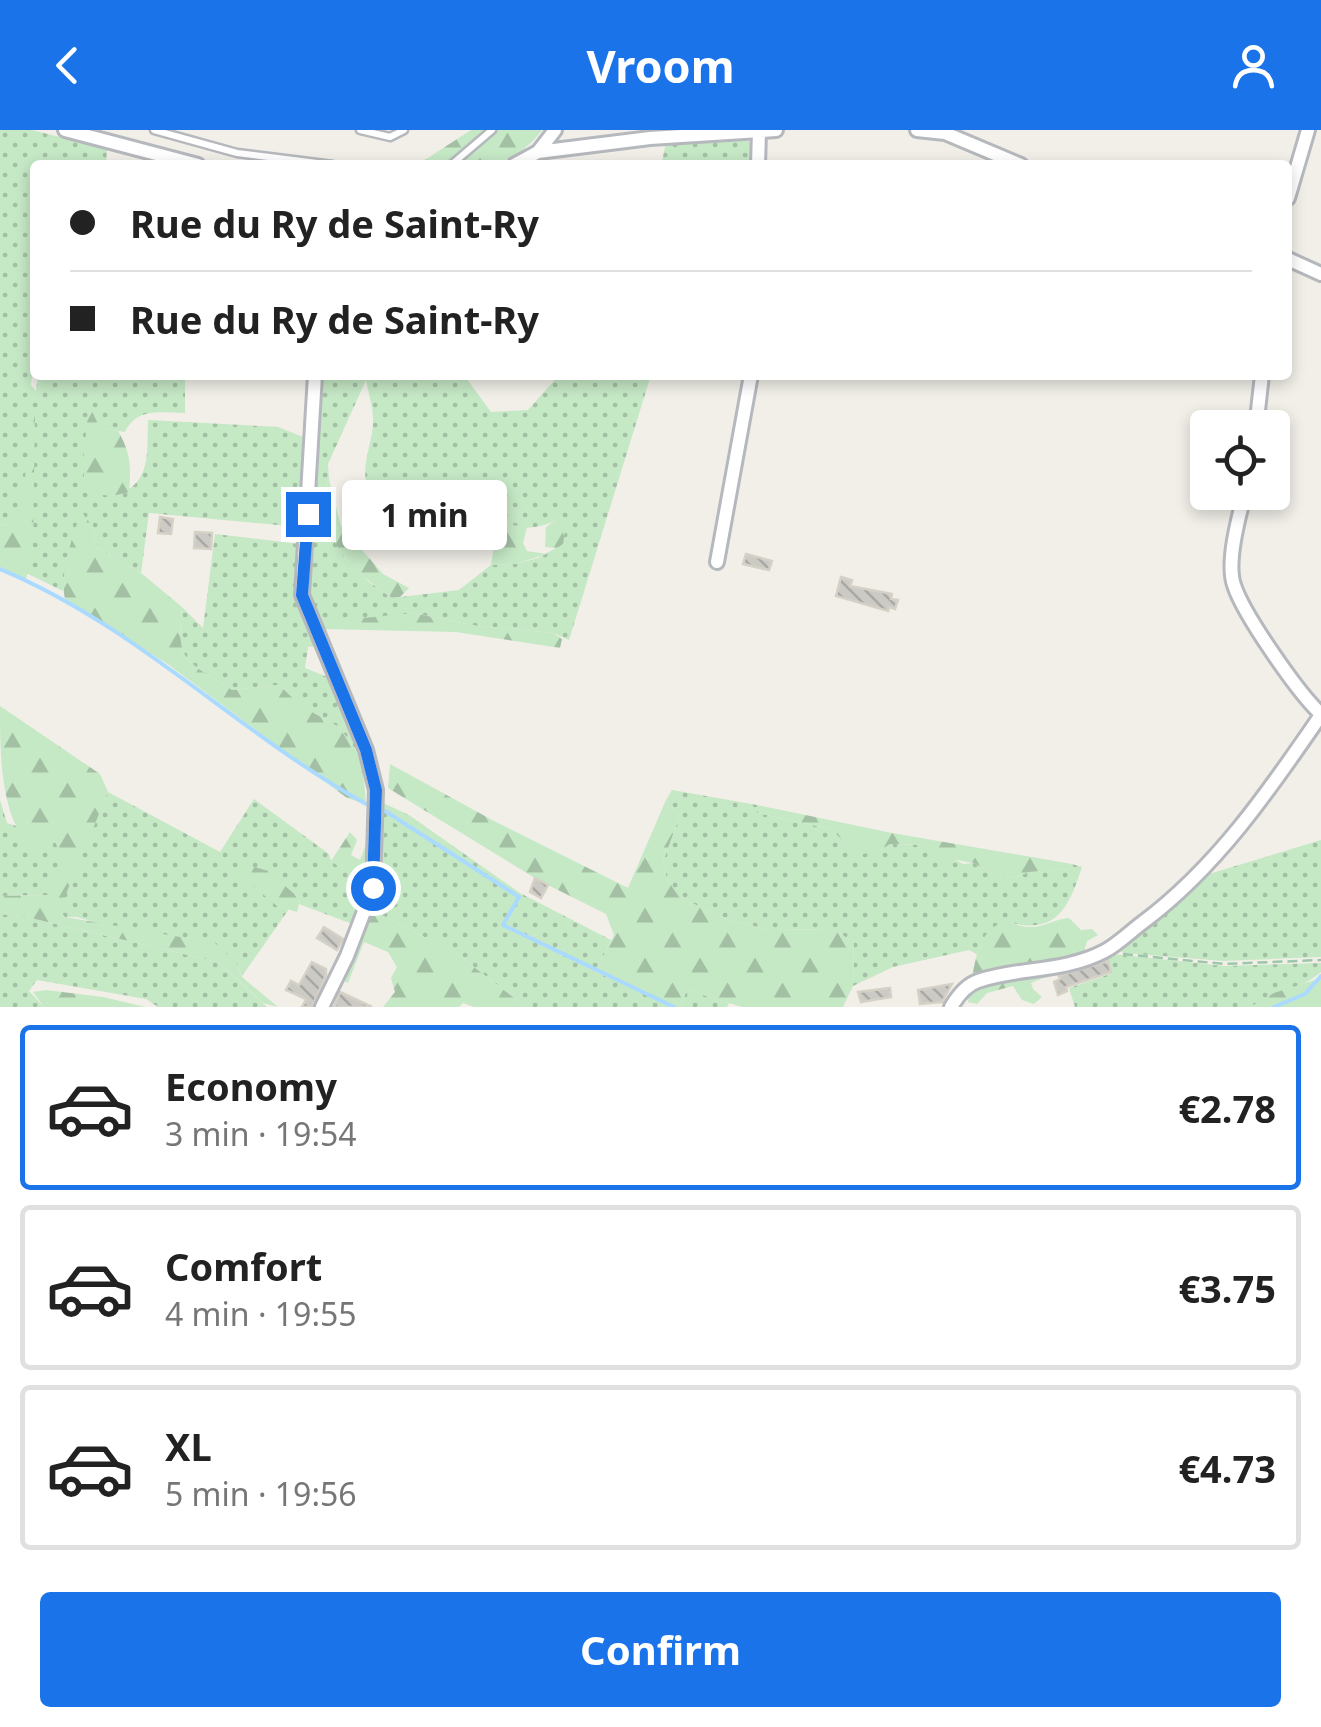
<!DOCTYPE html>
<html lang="en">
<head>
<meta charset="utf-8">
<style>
  :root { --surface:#fff; --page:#f6f6f6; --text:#222; --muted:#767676; --line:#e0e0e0; --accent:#1a73e8 }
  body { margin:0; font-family:"Noto Sans",sans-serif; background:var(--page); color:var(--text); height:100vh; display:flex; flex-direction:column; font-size:38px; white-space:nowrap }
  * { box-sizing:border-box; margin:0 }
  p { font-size:32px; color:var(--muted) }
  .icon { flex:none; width:55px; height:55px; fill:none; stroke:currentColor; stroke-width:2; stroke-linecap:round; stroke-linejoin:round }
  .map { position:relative; height:877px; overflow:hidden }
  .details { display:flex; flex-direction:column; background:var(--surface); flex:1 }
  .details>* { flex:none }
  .hud { position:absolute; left:30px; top:30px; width:1262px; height:220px; border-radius:10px; box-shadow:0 5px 15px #0003; display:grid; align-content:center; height:220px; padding:0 40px; background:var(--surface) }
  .tools { position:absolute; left:1190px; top:280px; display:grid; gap:20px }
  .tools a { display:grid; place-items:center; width:100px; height:100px; border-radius:10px; background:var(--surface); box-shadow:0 5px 15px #0003; font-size:50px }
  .end { position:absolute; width:45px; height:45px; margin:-22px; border:12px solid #1a73e8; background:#fff; box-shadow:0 0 0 5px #fff }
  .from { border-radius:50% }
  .bubble { position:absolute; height:70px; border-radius:10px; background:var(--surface); box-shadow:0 5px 15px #0003; font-size:32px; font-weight:700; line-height:70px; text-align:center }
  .hud b { display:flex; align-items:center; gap:35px; height:95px; font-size:38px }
  .hud b+b { border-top:2px solid var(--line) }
  .hud i { width:25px; height:25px; background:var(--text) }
  ul { padding:18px 0 0; list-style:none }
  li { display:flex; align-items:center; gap:30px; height:165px; margin:0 20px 15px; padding:0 20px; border:5px solid var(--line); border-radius:10px }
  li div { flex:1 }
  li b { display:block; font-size:38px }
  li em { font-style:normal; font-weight:700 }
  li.current { border-color:var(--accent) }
  li>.icon { width:90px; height:90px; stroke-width:1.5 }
  .action { display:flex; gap:20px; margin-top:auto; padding:20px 40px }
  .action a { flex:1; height:115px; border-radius:10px; background:var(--accent); color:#fff; font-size:40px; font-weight:700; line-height:115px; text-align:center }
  header { display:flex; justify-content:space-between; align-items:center; height:130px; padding:0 40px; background:var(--accent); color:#fff; font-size:45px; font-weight:700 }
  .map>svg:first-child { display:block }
</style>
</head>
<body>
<header><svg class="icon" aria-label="back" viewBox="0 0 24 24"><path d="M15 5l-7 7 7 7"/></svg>Vroom<svg class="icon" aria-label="person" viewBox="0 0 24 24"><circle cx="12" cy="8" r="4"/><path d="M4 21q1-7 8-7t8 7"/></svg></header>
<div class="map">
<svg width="1321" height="877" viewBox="0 0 1321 877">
  <defs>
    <pattern id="green-dots" width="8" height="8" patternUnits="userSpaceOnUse" patternTransform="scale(2.5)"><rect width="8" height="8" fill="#c5e8c5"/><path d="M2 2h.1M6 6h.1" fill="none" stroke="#a3c0a4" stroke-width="1.8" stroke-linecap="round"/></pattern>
    <pattern id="forest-firs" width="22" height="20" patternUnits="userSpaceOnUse" patternTransform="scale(2.5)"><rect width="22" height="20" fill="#c5e8c5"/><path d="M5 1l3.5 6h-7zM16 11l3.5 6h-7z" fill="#a3c0a4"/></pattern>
    <pattern id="building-back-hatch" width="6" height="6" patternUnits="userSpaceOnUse" patternTransform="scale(2.5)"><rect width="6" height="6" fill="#cccac5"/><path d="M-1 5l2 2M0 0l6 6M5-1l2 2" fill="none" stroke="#a9a8a4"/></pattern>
  </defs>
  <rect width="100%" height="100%" fill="#f1efe8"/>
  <path fill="url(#green-dots)" fill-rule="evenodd" d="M0,0H32L107,19L106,35H35V213L31,255L36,261L38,245H185V283C161,283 137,277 125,302L100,298L90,278L112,366C152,356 147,324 148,290L278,297L308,309L300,397L149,383L141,443L98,419L92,396L68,426L63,461L26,443L33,417L18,392L0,396Z
    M743,8L755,15L756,35H661L666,13Z
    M318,245H464L491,282L528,280L559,245H651L569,510L553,503L477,496L413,483L322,499L306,464ZM366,250C368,262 373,276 373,289C374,310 362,330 366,351C373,394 413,430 456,411C467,406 476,393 485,384C508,400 537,403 561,387L563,414L538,428L515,434L491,435L459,460L392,468L369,452L344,427L323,372L329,349L328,334Z
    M215,404L300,414L299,467L316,516L308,517L305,538L330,548L362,629L339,597L300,576L279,555L232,560C186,529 176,536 182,477L203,498Z
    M672,660L757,675V683L831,699L851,719L879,721L890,714L927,715L963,734L974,733L997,746L1013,748L1029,742L1070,739L1072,734L1082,737C1069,776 1058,804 1012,793L980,815L978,825L969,820L893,837L853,856L854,814L835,799L769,800L726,789L679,767L667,749L663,732L680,685L666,670Z
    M108,662L220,722L254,669L329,724L331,731L369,757L355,795L299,774L300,769L277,776L289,779L242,846L236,833L77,787H65L58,780Z
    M0,670L7,693L54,709L62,726L50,765L0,766Z
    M383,673L409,685L520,763L611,810L596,842L674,877H526L457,824L372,780L379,769L378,699Z
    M1321,710V827L1224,831L1124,823L1116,819L1209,744Z
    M0,784L22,786L218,832L267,877H158L146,869L37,850L29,861L44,877H0Z
    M1113,824L1224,836L1321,833V842C1302,859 1273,864 1250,877H1075L1069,858L1110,844L1106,827Z
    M687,860L729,873L727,877H680Z"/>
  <path fill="url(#forest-firs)" d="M471,0H542C506,47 470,35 417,35Z
    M89,275L100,298L118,301C131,323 131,337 129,362L112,366L85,363L83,331Z
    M35,282L33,417L26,450L0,439V396L18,392Z
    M329,349L341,396L383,444L409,458L400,467L392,468C349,438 314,406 329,349Z
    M81,381L92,396L98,419L141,443L182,477C176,536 186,529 232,560L279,555L301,576L339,597L362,629L366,674L347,668L169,535L65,469C59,442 73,407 81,381Z
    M560,387L567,389L563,414L557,418L545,417L546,397Z
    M498,393L527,397L523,413L527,421L547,424L515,434L491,435Z
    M413,483L477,496L553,503L562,509L560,518L456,502L322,499L324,492Z
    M0,576L100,644L108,662L59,781L65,787L215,813L236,833L242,847L278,877L263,873L218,832L22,786L0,784V766L50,765L61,726L54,709L36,720C0,696 0,623 0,576Z
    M390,634L494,691L628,758L666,670L680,685L663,732L667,749L679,767L726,789L769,800L835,799L854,814L853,856L843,877H742L687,860L680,877H674L596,841L614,805L606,784L538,750L388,658Z
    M386,675L406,684L434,706L426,714L387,688Z
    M757,675L892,703L1072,734L1070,739L1029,742L1013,748L997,746L974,733L938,727L927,715L890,714L879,721L863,724L851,719L831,699L757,683Z
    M367,692L372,698L384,699V750L379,769H376L375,761L331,731L350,702L357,710L351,725L360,730L366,714Z
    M241,733L268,741L300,769L297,782L277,776L241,746Z
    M372,780L457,824L526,877H474L463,873L459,877H383L395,862L391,848L397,837L388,822L364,812L348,853L341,849L366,786Z
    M1069,788L1081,800L1092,799L1098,805L1087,811L1084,822L1058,842L1031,853L1033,859L1042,867L1034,874L1022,870L1013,856L987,863L977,874L968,872C973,850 974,802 1000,794C1011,790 1020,798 1031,797C1043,797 1056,789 1069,788Z
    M1321,848V877H1250L1274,863Z
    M46,860L103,867L145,877H44L33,862Z"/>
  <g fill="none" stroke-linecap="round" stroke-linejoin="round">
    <path stroke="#aadaff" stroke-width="4" d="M0,439C137,496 238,603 366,674
      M385,681L519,767L503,795L674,877
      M1274,877L1305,864L1321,846"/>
  </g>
  <path fill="url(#building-back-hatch)" stroke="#d6d1c6" stroke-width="2.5" d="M160,387L173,389L171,404L158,403Z
    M195,402L212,403L211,419L194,418Z
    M746,424L772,431L769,440L743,434Z
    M841,447L852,450L850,456L892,464L891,469L898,470L895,479L889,477L888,481L836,466Z
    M535,748L548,755L541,768L530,762Z
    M324,797L343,809L337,820L317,808Z
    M1108,831L1111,842L1066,857L1067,861L1058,865L1054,852L1060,849L1059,846Z
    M312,832L326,839V845L312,877H302L306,869L286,860L291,851L299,855Z
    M952,854L942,872L920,874L918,860Z
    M890,858L891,867L861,872L858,862Z
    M340,862L372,877H334Z"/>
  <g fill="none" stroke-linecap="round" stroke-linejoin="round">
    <g stroke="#b5b8bc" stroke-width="11">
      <path id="lane" d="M154,0L237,23L333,35
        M360,0L390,7L404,0
        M451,35L492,0"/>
    </g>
    <g stroke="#b5b8bc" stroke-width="18">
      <path id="street" d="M65,0L198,35
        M917,0L945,3L1021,35
        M538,22L555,0
        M514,35L538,22L650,8L776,0
        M758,35L759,1
        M1288,68L1308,0
        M1288,129L1321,144
        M315,245L302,465L366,620L376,660L373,758L347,826L322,877
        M1256,298L1262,245
        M1245,362C1239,386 1226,432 1234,455C1243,484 1299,564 1321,584
        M717,432L751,245
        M951,877C957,867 966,855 978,851C1018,837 1063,843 1105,821C1118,814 1130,802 1142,793C1216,738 1269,661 1321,585"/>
    </g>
    <path stroke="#9cc7a9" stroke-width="2.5" stroke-dasharray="10 5" stroke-linecap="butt" d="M1123,824L1224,834L1321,830"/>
    <use href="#lane" stroke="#fff" stroke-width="6"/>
    <use href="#street" stroke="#fff" stroke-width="12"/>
  </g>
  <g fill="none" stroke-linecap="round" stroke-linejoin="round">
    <path stroke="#1a73e8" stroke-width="12" d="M308,384L302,465L366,620L376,660L373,758"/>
  </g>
</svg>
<div class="tools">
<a><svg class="icon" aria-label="locate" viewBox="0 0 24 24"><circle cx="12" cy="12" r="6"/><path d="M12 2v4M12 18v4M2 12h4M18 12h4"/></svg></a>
</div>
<i class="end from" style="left:373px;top:758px"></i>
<i class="end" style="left:308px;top:384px"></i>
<div class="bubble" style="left:342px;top:350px;width:165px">1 min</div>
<div class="hud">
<b><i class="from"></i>Rue du Ry de Saint-Ry</b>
<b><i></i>Rue du Ry de Saint-Ry</b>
</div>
</div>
<section class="details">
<ul>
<li class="current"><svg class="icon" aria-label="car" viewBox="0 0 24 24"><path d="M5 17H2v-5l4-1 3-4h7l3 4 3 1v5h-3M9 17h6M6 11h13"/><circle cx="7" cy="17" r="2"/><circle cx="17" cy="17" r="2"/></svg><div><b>Economy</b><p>3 min · 19:54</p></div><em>€2.78</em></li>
<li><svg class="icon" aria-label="car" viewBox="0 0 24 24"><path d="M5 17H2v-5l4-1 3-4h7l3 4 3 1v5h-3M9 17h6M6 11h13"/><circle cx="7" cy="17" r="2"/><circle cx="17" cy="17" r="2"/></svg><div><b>Comfort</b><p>4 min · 19:55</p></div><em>€3.75</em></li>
<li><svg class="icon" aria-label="car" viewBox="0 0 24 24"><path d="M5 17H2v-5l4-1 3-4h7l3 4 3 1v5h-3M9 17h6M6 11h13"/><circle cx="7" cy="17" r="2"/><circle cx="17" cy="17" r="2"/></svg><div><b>XL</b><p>5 min · 19:56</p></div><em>€4.73</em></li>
</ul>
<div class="action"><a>Confirm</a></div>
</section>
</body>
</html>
